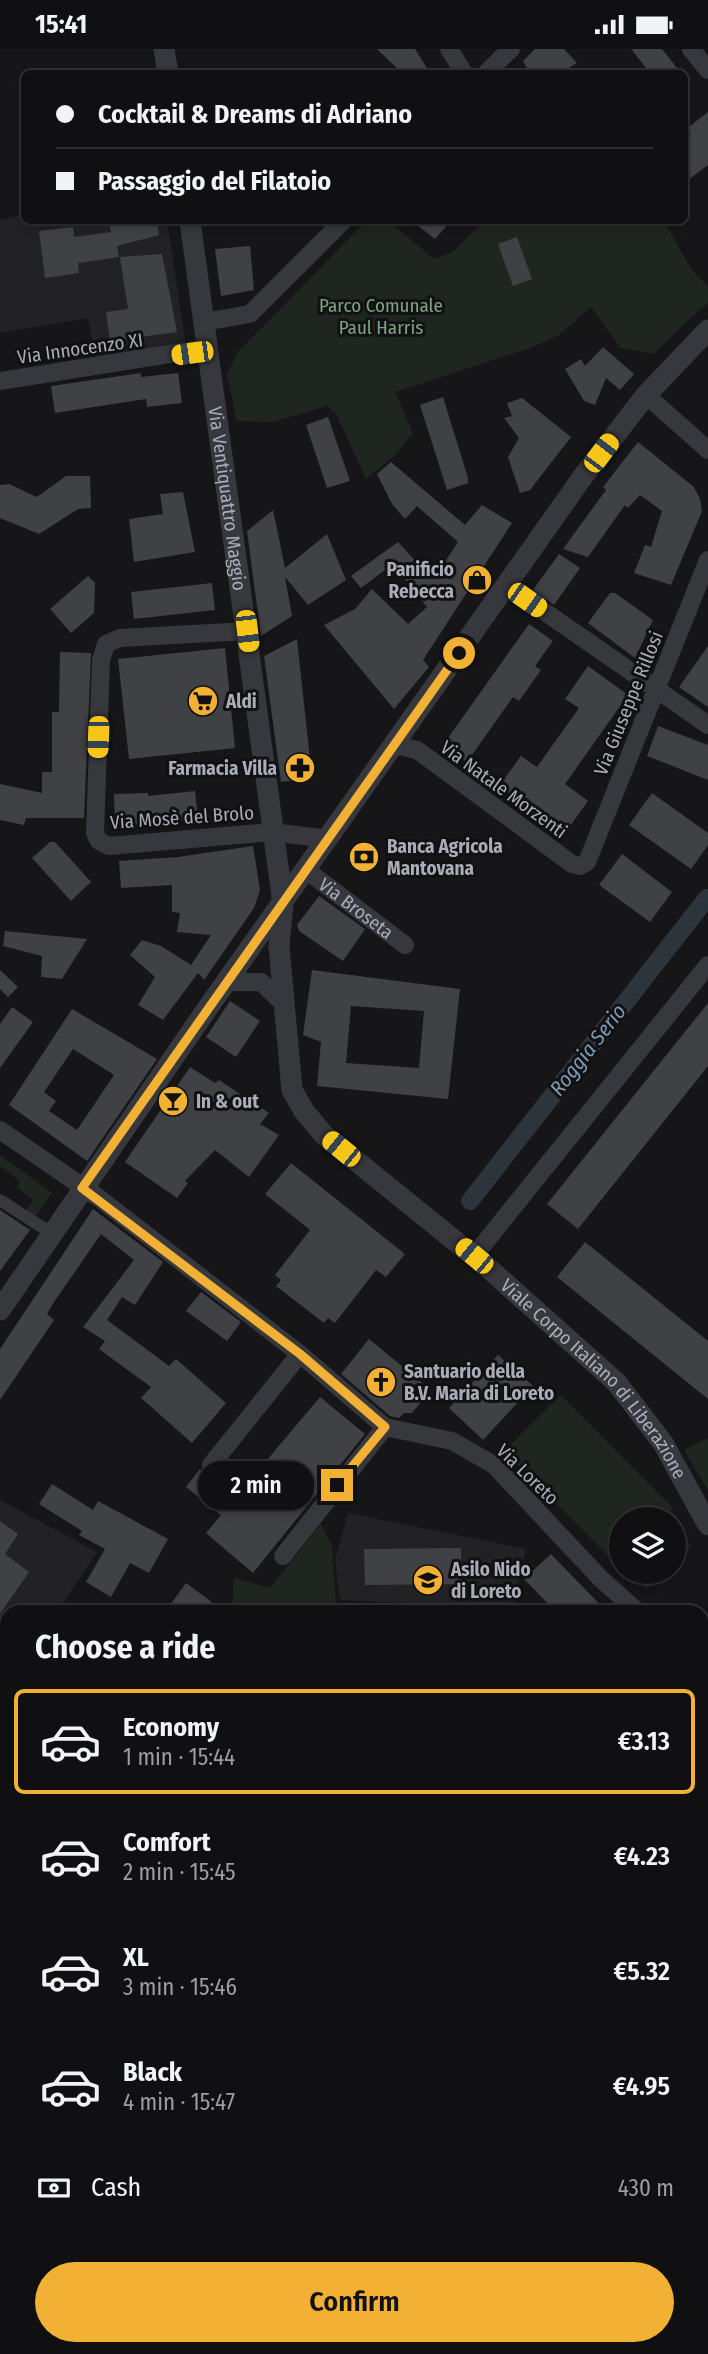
<!DOCTYPE html>
<html lang="en">
<head>
<meta charset="utf-8">
<style>
  :root { --surface:#101012; --page:#1e1e20; --text:#f1f3f6; --muted:#9c9d9f; --line:#303032; --accent:#f2b134 }
  body { margin:0; font-family:"Fira Sans Condensed",sans-serif; background:var(--page); color:var(--text); height:100vh; display:flex; flex-direction:column; font-size:26px; white-space:nowrap }
  * { box-sizing:border-box; margin:0 }
  p { font-size:23px; color:var(--muted) }
  .icon { flex:none; width:38px; height:38px; fill:none; stroke:currentColor; stroke-width:2; stroke-linecap:round; stroke-linejoin:round }
  .map { position:relative; flex:1; overflow:hidden }
  .side { position:absolute; left:0px; top:1556px; width:709px; height:751px; display:flex; flex-direction:column; background:var(--surface); border-radius:21px 21px 0 0; box-shadow:0 4px 10px #0003,0 0 0 2px var(--line) }
  .side>* { flex:none }
  .hud { position:absolute; left:21px; top:21px; width:667px; height:154px; border-radius:10px; box-shadow:0 4px 10px #0003,0 0 0 2px var(--line); display:grid; align-content:center; height:154px; padding:0 35px; background:var(--surface) }
  .buttons { position:absolute; left:609px; top:1458px; display:grid; gap:14px }
  .buttons a { display:grid; place-items:center; width:77px; height:77px; border-radius:50%; background:var(--surface); box-shadow:0 4px 10px #0003,0 0 0 2px var(--line); font-size:35px }
  .end { position:absolute; width:32px; height:32px; margin:-16px; border:9px solid #f2b134; background:#111; box-shadow:0 0 0 4px #111 }
  .from { border-radius:50% }
  .bubble { position:absolute; height:49px; border-radius:24px; background:var(--surface); box-shadow:0 4px 10px #0003,0 0 0 2px var(--line); font-size:23px; font-weight:600; line-height:49px; text-align:center }
  .car { position:absolute; width:21px; height:42px; margin:-21px -10px; border-radius:9px; box-shadow:0 0 5px 2px #0007; background:linear-gradient(#f5c518 24%,#345 0 40%,#f5c518 0 76%,#345 0 86%,#f5c518 0) }
  .hud b { display:flex; align-items:center; gap:24px; height:66px; font-size:26px }
  .hud b+b { border-top:2px solid var(--line) }
  .hud i { width:18px; height:18px; background:var(--text) }
  ul { padding:0; list-style:none }
  li { display:flex; align-items:center; gap:21px; height:105px; margin:0 14px 10px; padding:0 21px; border:4px solid transparent; border-radius:10px }
  li div { flex:1 }
  li b { display:block; font-size:26px }
  li em { font-style:normal; font-weight:600 }
  li.selected { border-color:var(--accent) }
  li>.icon { width:63px; height:63px; stroke-width:1.5 }
  h2 { padding:0 35px; font-size:32px; line-height:84px }
  .pay { display:flex; align-items:center; gap:18px; height:77px; padding:0 35px; font-size:26px }
  .pay p { margin-inline-start:auto }
  .primary-button { display:flex; gap:14px; margin-top:auto; padding:14px 35px }
  .primary-button a { flex:1; height:80px; border-radius:42px; background:var(--accent); color:#111; font-size:28px; font-weight:600; line-height:80px; text-align:center }
  .status { display:flex; justify-content:space-between; align-items:center; height:49px; padding:0 35px; background:var(--surface); direction:ltr }
  .status svg { height:19px; fill:currentColor }
  .map>svg:first-child { display:block }
</style>
</head>
<body>
<div class="status"><b>15:41</b><svg viewBox="0 0 49 12"><path d="M0 12V9h3v3zM5 12V6h3v6zM10 12V3h3v9zM15 12V0h3v12zM26 1h20v11H26zM47 4h2v5h-2z"/></svg></div>
<div class="map">
<svg width="708" height="2305" viewBox="0 0 708 2305">
  <rect width="100%" height="100%" fill="#161618"/>
  <path fill="#222225" d="M24,165V172H167L186,296L96,311L88,269L0,284V171Z
    M0,1451L97,1503L57,1563H7V1700L0,1709Z
    M348,1464L526,1500L512,1559L340,1551L335,1511Z
    M0,2095L7,2097V2300H135V2305H0Z"/>
  <path fill="#1e261f" d="M366,172H389L434,210L453,203L484,172H664L690,218L708,238V253L653,305L621,299L591,258L559,286L530,299L395,343L413,384L394,407L366,430L336,365L328,357L272,373L237,372L227,325L238,303Z
    M0,1106L52,1144L35,1168L26,1161L33,1151L17,1138L20,1132L0,1117Z
    M561,1346L673,1459L662,1470H621V1510L616,1515L504,1402Z
    M708,1389V1442L684,1401Z
    M321,1475L332,1497L336,1553L350,1563H232L234,1529L270,1539Z
    M674,1479L691,1497L674,1514Z
    M629,1523H665L647,1540Z"/>
  <g fill="none" stroke-linecap="round" stroke-linejoin="round">
    <path stroke="#2c353c" stroke-width="18" d="M470,1152L707,849
      M0,1727L7,1718"/>
  </g>
  <path fill="#404145" fill-rule="evenodd" d="M377,0H415L430,24H402Z
    M535,0H564L577,14L560,24H530L523,12Z
    M631,0H662L681,24H650Z
    M708,63V116L684,134V90L691,85L686,80Z
    M109,172H157L159,186L117,197L119,208L78,214L79,224L45,229L39,182L73,178L74,188L111,183Z
    M412,172H451L435,190Z
    M517,188L532,230L513,237L498,195Z
    M250,197L254,241L221,247L215,200Z
    M162,205L177,283L110,292L106,263L128,260L120,208Z
    M603,298L634,325L620,341L606,329L595,356L584,352L565,320L581,310L585,317Z
    M141,324V328L178,324L182,354L147,358L146,350L55,364L51,337Z
    M443,348L468,429V434L447,441L420,356Z
    M522,349L571,388L530,441L520,444L508,408L519,389L504,369L512,367L507,354Z
    M328,368L350,432L327,439L306,376Z
    M638,393L694,438L700,450L702,462L671,536L634,524L645,496L651,498L662,462L640,446L628,459L625,456L588,508L563,500L606,441L603,438Z
    M391,413L465,476L482,456L512,474L423,611L429,618L394,660L324,576L355,560L372,540L408,575L427,558L393,515L361,539L351,527L398,493L433,531L458,493L417,457L405,470L392,455L377,425Z
    M66,427H90L91,459L78,460L39,485L0,469V436L9,435L37,448Z
    M183,443L195,503L134,513L129,470L163,465L160,445Z
    M273,461L285,519L327,485L346,531L308,556L285,528L292,567L261,587L247,482Z
    M559,505L580,519L554,556L533,541Z
    M88,527L95,534L94,564L71,584L50,560Z
    M212,534L215,561L134,570L131,543Z
    M610,544H615L653,571L635,609L588,574Z
    M529,575L553,592L535,617L541,621L519,652L513,648L467,713L443,696Z
    M297,590L312,729L281,733L264,607Z
    M708,597V658L679,638Z
    M225,599L235,699L129,710L118,610Z
    M60,603L91,604L84,769H26L24,776L0,771V735L42,744V723H52V663H59Z
    M588,617L628,646L565,735L588,752L565,784L499,737L521,707L537,718L579,659L565,650Z
    M658,677L708,696V731L647,707Z
    M195,742L198,770L115,778L114,745L148,744V747Z
    M652,744L708,784V796L691,820L629,776Z
    M50,793H55L91,833L71,852L32,809Z
    M253,797L260,841L254,859L204,931L198,924L163,971L138,956L155,928L130,906L142,891L161,897L191,916L211,886L177,883L180,864L172,863V836L121,839L119,812L178,808Z
    M622,805L672,843L650,873L599,836Z
    M319,847L365,880L343,912L299,882L297,876Z
    M5,882L87,890L62,930L41,928L42,907L3,897Z
    M0,921L18,938L8,948L0,940Z
    M312,921L460,940L448,1050L317,1037L321,993L303,986ZM351,957L424,962L419,1019L346,1014Z
    M230,952L260,972L236,1008L206,988Z
    M708,954V1017L578,1180L547,1155Z
    M12,958L33,973L0,1019V975Z
    M72,960L157,1010L87,1112L9,1056ZM73,1000L114,1026L77,1081L49,1062L56,1052L44,1043Z
    M190,1018L215,1034L219,1031L269,1064L260,1075L279,1086L249,1128L215,1101L185,1132L188,1134L177,1149L125,1113Z
    M291,1114L405,1205L386,1228L376,1221L335,1274L328,1269L324,1274L276,1237L281,1231L275,1226L310,1181L265,1145Z
    M93,1160L163,1213L135,1256L122,1248L107,1271L169,1317L176,1310L226,1354L192,1394L141,1349L151,1338L99,1300L105,1292L83,1278L134,1211L101,1185L54,1253L47,1265L54,1271L0,1351V1300Z
    M0,1161L30,1181L0,1222Z
    M585,1193L708,1292V1350L557,1228Z
    M201,1243L241,1273L227,1292L186,1262Z
    M369,1290L426,1337L418,1346L421,1353L412,1364H404L399,1369L390,1367L341,1325Z
    M498,1306L533,1337L483,1391L449,1359Z
    M320,1348L365,1385L253,1524L206,1484L221,1466L186,1438L200,1420L236,1448Z
    M52,1435L93,1461L98,1452L168,1490L149,1524L130,1514L111,1548L86,1533L105,1500L79,1486L82,1482L39,1455Z
    M0,1472L18,1485L5,1505L29,1523L0,1565Z
    M461,1499V1535L365,1536L364,1500Z
    M551,1505L607,1563H556L524,1530Z
    M186,1534L213,1554L207,1563H165Z"/>
  <g fill="none" stroke-linecap="round" stroke-linejoin="round">
    <path stroke="#37383d" stroke-width="12" d="M0,1151L51,1184"/>
    <g stroke="#37383d" stroke-width="18">
      <path d="M449,0L464,24"/>
      <path d="M691,0L708,21"/>
      <path d="M486,24L511,0"/>
      <path d="M204,273L250,265L343,172"/>
      <path d="M0,332L207,299"/>
      <path d="M646,346L708,401"/>
      <path d="M506,536L708,676"/>
      <path d="M247,582L120,589L106,595L101,611L95,784L99,792L109,797L272,783L328,790"/>
      <path d="M395,696L417,701L572,815L580,817L587,813L708,511"/>
      <path id="s1" d="M306,821L405,896"/>
      <path d="M226,933H261L283,954"/>
      <path d="M0,1081L99,1149L300,1305L385,1378L452,1392L494,1416L601,1530L638,1563"/>
      <path d="M474,1207L708,916"/>
      <path d="M211,1416L300,1305"/>
      <path d="M283,1507L385,1378"/>
      <path d="M702,1591L708,1581"/>
      <path d="M702,1798H708"/>
      <path d="M702,1963L708,1964"/>
      <path d="M0,1980L7,1958"/>
      <path d="M0,2055L7,2058"/>
      <path d="M0,2071L7,2073"/>
      <path d="M702,2188L704,2216L708,2220"/>
      <path d="M702,2269L708,2261"/>
      <path d="M160,2300V2305"/>
      <path d="M380,2300L381,2305"/>
      <path d="M452,2302L471,2300"/>
      <path d="M672,2305L677,2300"/>
    </g>
    <g stroke="#37383d" stroke-width="21">
      <path d="M164,0L168,24"/>
      <path id="s2" d="M190,172L283,854L279,898L292,1041L304,1062L324,1086L486,1217L616,1333L663,1394L708,1476"/>
      <path d="M0,1261L209,957L584,426L646,346L708,281"/>
    </g>
  </g>
  <g fill="none" stroke-linecap="round" stroke-linejoin="round">
    <path stroke="#f2b134" stroke-width="9" d="M337,1436L385,1378L300,1305L82,1139L459,604"/>
  </g>
  <defs>
    <g id="shop-disc" transform="scale(1.575)"><circle r="9.5" fill="#f2b134" stroke="#111113"/><path d="M-5-2.5h2.3a2.7 3.5 0 0 1 5.4 0H5L5.5 6h-11ZM-1.5-2.5h3a1.5 2.3 0 0 0-3 0Z" fill="#111"/></g>
    <g id="supermarket-disc" transform="scale(1.575)"><circle r="9.5" fill="#f2b134" stroke="#111113"/><path d="M-6-5.5h2.5l.6 2H6L4.5 2H-2.5L-4.4-4H-6ZM-1.5 3.2a1.3 1.3 0 1 0 .1 0ZM3 3.2a1.3 1.3 0 1 0 .1 0Z" fill="#111"/></g>
    <g id="pharmacy-disc" transform="scale(1.575)"><circle r="9.5" fill="#f2b134" stroke="#111113"/><path d="M-2-6h4v4h4v4h-4v4h-4v-4h-4v-4h4Z" fill="#111"/></g>
    <g id="bank-disc" transform="scale(1.575)"><circle r="9.5" fill="#f2b134" stroke="#111113"/><path d="M-6-4H6V4H-6ZM0-2.3a2.3 2.3 0 1 0 0 4.6a2.3 2.3 0 1 0 0-4.6Z" fill="#111"/></g>
    <g id="bar-disc" transform="scale(1.575)"><circle r="9.5" fill="#f2b134" stroke="#111113"/><path d="M-6-5H6L.8 .8V4.5H3.5V6h-7V4.5H-.8V.8Z" fill="#111"/></g>
    <g id="church-disc" transform="scale(1.575)"><circle r="9.5" fill="#f2b134" stroke="#111113"/><path d="M-1.2-6h2.4v3.5h3.3v2.4h-3.3V6h-2.4V-.1h-3.3v-2.4h3.3Z" fill="#111"/></g>
    <g id="school-disc" transform="scale(1.575)"><circle r="9.5" fill="#f2b134" stroke="#111113"/><path d="M0-5L7-2L0 1L-7-2ZM-4 1L0 2.5L4 1V4Q0 6-4 4Z" fill="#111"/></g>
  </defs>
  <g fill-rule="evenodd">
    <use href="#shop-disc" x="477" y="531"/>
    <use href="#supermarket-disc" x="203" y="652"/>
    <use href="#pharmacy-disc" x="300" y="719"/>
    <use href="#bank-disc" x="364" y="808"/>
    <use href="#bar-disc" x="173" y="1052"/>
    <use href="#church-disc" x="381" y="1333"/>
    <use href="#school-disc" x="428" y="1531"/>
  </g>
  <g text-anchor="middle" stroke-width="6" stroke-linejoin="round" paint-order="stroke">
    <g font-size="19" fill="#7fa381" stroke="#111113">
      <text x="381" y="263">Parco Comunale<tspan x="381" dy="22">Paul Harris</tspan></text>
    </g>
    <g font-size="19" fill="#a8adb8" stroke="#111113">
      <text transform="translate(80 299) rotate(-8)" y="7">Via Innocenzo XI</text>
      <text dy="7" stroke="none"><textPath href="#s2" startOffset="280">Via Ventiquattro Maggio</textPath></text>
      <text transform="translate(628 654) rotate(-68)" y="7">Via Giuseppe Rillosi</text>
      <text transform="translate(504 740) rotate(36)" y="7">Via Natale Morzenti</text>
      <text transform="translate(182 768) rotate(-4)" y="7">Via Mosè del Brolo</text>
      <text dy="7" stroke="none"><textPath href="#s1" startOffset="63">Via Broseta</textPath></text>
      <text dy="7" stroke="none"><textPath href="#s2" startOffset="1297">Viale Corpo Italiano di Liberazione</textPath></text>
      <text transform="translate(528 1425) rotate(44)" y="7">Via Loreto</text>
    </g>
    <g font-size="19" font-weight="bold" fill="#a8adb8" stroke="#111113" text-anchor="start">
      <text x="454" y="527" text-anchor="end">Panificio<tspan x="454" dy="22">Rebecca</tspan></text>
      <text x="226" y="659">Aldi</text>
      <text x="277" y="726" text-anchor="end">Farmacia Villa</text>
      <text x="387" y="804">Banca Agricola<tspan x="387" dy="22">Mantovana</tspan></text>
      <text x="196" y="1059">In &amp; out</text>
      <text x="404" y="1329">Santuario della<tspan x="404" dy="22">B.V. Maria di Loreto</tspan></text>
      <text x="451" y="1527">Asilo Nido<tspan x="451" dy="22">di Loreto</tspan></text>
    </g>
    <g font-size="21" font-style="italic" fill="#7f9bb3" stroke="#111113">
      <text transform="translate(588 1001) rotate(-52)" y="7">Roggia Serio</text>
    </g>
  </g>
</svg>
<div class="buttons">
<a><svg class="icon" aria-label="layers" viewBox="0 0 24 24"><path d="M12 4l9 5-9 5-9-5zM3 14l9 5 9-5"/></svg></a>
</div>
<i class="end from" style="left:459px;top:604px"></i>
<i class="end" style="left:337px;top:1436px"></i>
<div class="bubble" style="left:198px;top:1412px;width:116px">2 min</div>
<i class="car" style="left:192px;top:304px;rotate:262deg"></i>
<i class="car" style="left:601px;top:404px;rotate:37deg"></i>
<i class="car" style="left:527px;top:551px;rotate:125deg"></i>
<i class="car" style="left:247px;top:582px;rotate:173deg"></i>
<i class="car" style="left:98px;top:688px;rotate:182deg"></i>
<i class="car" style="left:341px;top:1100px;rotate:309deg"></i>
<i class="car" style="left:474px;top:1207px;rotate:310deg"></i>
<div class="hud">
<b><i class="from"></i>Cocktail &amp; Dreams di Adriano</b>
<b><i></i>Passaggio del Filatoio</b>
</div>
<section class="side">
<h2>Choose a ride</h2>
<ul>
<li class="selected"><svg class="icon" aria-label="car" viewBox="0 0 24 24"><path d="M5 17H2v-5l4-1 3-4h7l3 4 3 1v5h-3M9 17h6M6 11h13"/><circle cx="7" cy="17" r="2"/><circle cx="17" cy="17" r="2"/></svg><div><b>Economy</b><p>1 min · 15:44</p></div><em>€3.13</em></li>
<li><svg class="icon" aria-label="car" viewBox="0 0 24 24"><path d="M5 17H2v-5l4-1 3-4h7l3 4 3 1v5h-3M9 17h6M6 11h13"/><circle cx="7" cy="17" r="2"/><circle cx="17" cy="17" r="2"/></svg><div><b>Comfort</b><p>2 min · 15:45</p></div><em>€4.23</em></li>
<li><svg class="icon" aria-label="car" viewBox="0 0 24 24"><path d="M5 17H2v-5l4-1 3-4h7l3 4 3 1v5h-3M9 17h6M6 11h13"/><circle cx="7" cy="17" r="2"/><circle cx="17" cy="17" r="2"/></svg><div><b>XL</b><p>3 min · 15:46</p></div><em>€5.32</em></li>
<li><svg class="icon" aria-label="car" viewBox="0 0 24 24"><path d="M5 17H2v-5l4-1 3-4h7l3 4 3 1v5h-3M9 17h6M6 11h13"/><circle cx="7" cy="17" r="2"/><circle cx="17" cy="17" r="2"/></svg><div><b>Black</b><p>4 min · 15:47</p></div><em>€4.95</em></li>
</ul>
<div class="pay"><svg class="icon" aria-label="cash" viewBox="0 0 24 24"><path d="M3 7h18v10H3z"/><circle cx="12" cy="12" r="2"/></svg>Cash<p>430 m</p></div>
<div class="primary-button"><a>Confirm</a></div>
</section>
</div>
</body>
</html>
